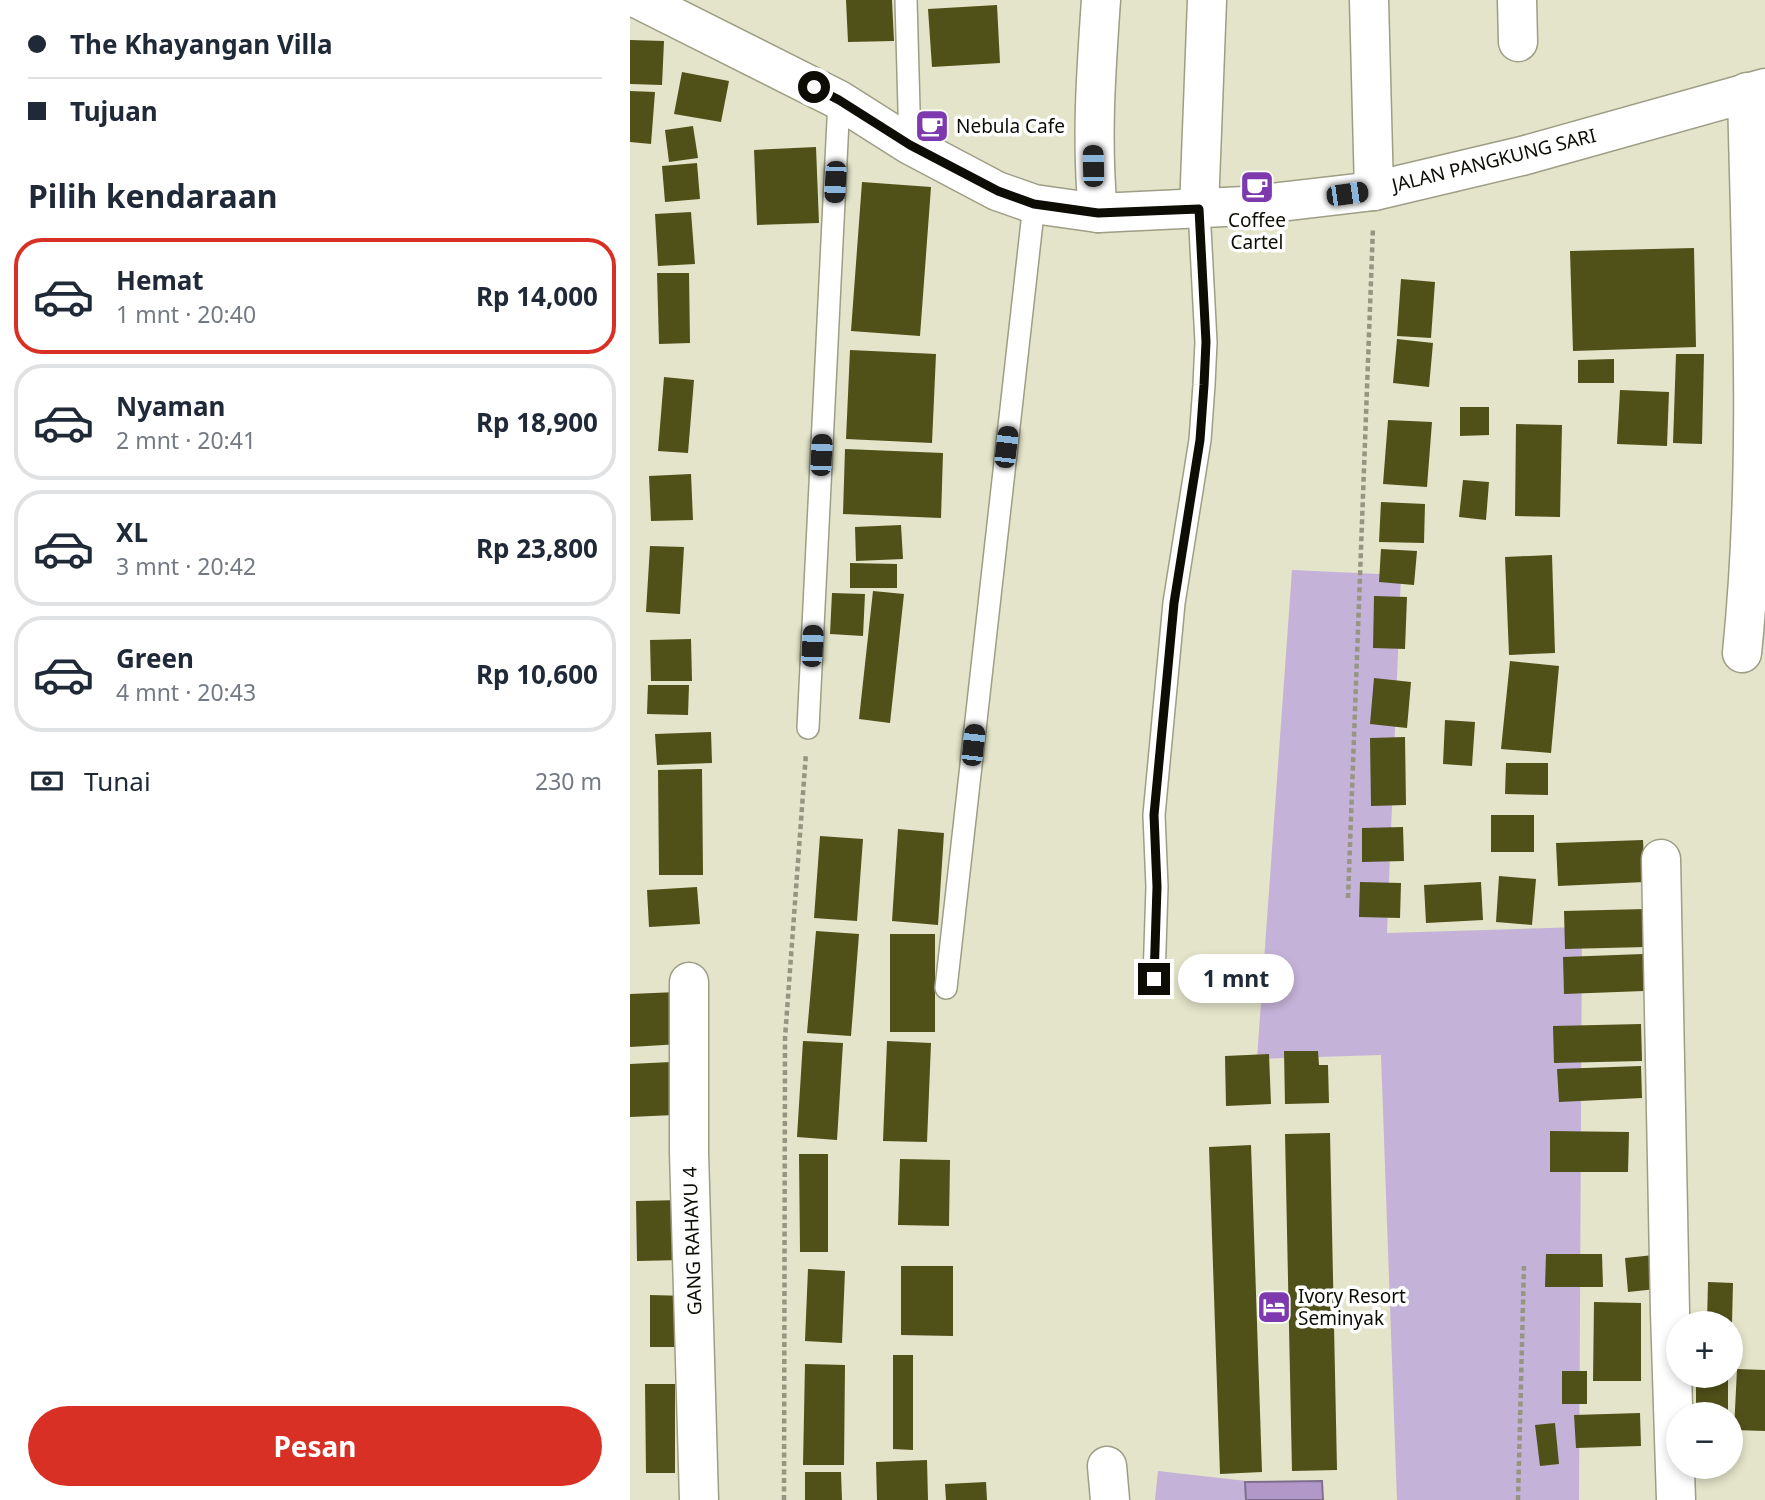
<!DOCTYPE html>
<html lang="id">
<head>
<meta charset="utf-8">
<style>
  :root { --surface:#fff; --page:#f2f2f3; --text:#1f2937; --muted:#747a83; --line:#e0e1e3; --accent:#d93025 }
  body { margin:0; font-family:"Noto Sans",sans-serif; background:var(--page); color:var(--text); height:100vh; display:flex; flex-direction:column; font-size:26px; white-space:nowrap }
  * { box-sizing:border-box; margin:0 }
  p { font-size:23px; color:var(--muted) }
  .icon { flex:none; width:38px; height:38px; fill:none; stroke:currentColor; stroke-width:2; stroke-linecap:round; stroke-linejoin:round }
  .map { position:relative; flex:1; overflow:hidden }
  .panel { display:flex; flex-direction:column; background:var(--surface); width:630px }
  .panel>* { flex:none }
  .top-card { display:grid; align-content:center; height:154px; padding:0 28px; background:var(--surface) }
  .fabs { position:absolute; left:1036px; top:1311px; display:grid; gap:14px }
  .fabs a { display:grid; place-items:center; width:77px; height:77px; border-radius:50%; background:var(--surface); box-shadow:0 4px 10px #0003; font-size:35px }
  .end { position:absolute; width:32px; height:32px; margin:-16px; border:9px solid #0d0d05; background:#fff; box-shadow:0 0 0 4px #fff }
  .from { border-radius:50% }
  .bubble { position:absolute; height:49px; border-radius:24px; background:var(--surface); box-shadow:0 4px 10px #0003; font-size:23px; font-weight:700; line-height:49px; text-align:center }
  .car { position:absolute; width:21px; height:42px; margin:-21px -10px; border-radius:9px; box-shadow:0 0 5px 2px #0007; background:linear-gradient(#222 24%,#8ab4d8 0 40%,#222 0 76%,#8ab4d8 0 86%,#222 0) }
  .top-card b { display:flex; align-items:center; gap:24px; height:66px; font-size:26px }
  .top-card b+b { border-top:2px solid var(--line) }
  .top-card i { width:18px; height:18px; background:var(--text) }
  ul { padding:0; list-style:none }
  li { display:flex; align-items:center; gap:21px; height:116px; margin:0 14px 10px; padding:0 14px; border:4px solid var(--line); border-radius:28px }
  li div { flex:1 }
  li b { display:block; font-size:26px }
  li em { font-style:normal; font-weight:700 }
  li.on { border-color:var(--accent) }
  li>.icon { width:63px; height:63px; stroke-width:1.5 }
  h2 { padding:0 28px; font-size:32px; line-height:84px }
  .pay { display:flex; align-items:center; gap:18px; height:77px; padding:0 28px; font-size:26px }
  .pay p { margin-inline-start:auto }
  .action { display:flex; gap:14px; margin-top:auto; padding:14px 28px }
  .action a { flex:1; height:80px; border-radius:42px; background:var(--accent); color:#fff; font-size:28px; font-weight:700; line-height:80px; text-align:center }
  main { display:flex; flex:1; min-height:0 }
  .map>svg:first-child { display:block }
</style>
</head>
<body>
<main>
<section class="panel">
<div class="top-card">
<b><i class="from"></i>The Khayangan Villa</b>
<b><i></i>Tujuan</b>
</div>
<h2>Pilih kendaraan</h2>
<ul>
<li class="on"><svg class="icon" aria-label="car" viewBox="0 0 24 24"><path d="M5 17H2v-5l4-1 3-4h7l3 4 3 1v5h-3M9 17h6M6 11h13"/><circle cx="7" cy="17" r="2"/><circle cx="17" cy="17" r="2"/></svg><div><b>Hemat</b><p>1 mnt · 20:40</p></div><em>Rp 14,000</em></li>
<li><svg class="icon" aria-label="car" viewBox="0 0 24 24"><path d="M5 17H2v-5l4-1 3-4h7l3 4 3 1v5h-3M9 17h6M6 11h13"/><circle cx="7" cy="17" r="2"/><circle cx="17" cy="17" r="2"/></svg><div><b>Nyaman</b><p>2 mnt · 20:41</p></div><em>Rp 18,900</em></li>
<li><svg class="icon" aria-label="car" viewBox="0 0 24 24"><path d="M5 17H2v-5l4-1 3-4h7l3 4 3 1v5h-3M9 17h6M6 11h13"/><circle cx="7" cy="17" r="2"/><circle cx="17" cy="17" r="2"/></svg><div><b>XL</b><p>3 mnt · 20:42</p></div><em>Rp 23,800</em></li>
<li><svg class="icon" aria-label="car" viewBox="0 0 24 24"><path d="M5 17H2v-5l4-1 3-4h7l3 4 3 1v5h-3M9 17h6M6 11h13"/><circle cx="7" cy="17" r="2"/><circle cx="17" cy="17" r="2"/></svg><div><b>Green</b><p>4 mnt · 20:43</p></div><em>Rp 10,600</em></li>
</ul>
<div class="pay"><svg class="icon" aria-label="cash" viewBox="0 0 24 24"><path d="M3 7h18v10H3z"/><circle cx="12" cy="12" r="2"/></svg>Tunai<p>230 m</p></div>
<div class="action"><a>Pesan</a></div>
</section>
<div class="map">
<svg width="1135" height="1500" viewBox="0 0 1135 1500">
  <rect width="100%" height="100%" fill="#e3e4c9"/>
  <path fill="#c5b2d8" d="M662,570L771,575L757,933L952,927L949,1500H767L751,1055L627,1059Z
    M528,1471L625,1482L627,1500H525Z"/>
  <path fill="#b198c9" stroke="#806e8e" stroke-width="2" d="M692,1481L693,1500H616L615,1482Z"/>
  <path fill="#505019" d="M216,0H262L264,41L218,42Z
    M367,5L370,63L302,67L298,9Z
    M0,40L34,41L32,85L0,84Z
    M52,72L99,81L91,122L44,114Z
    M0,91L25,92L21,144L0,142Z
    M63,126L68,158L39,162L35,130Z
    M186,147L189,223L127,225L124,150Z
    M67,163L70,199L35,202L32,166Z
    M232,182L301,187L290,336L221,331Z
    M61,212L65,264L28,266L25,214Z
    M1064,248L1066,347L943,351L940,251Z
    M27,273H59L60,343L29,344Z
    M771,279L805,282L801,338L767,336Z
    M767,339L803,343L799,387L763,383Z
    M220,350L306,354L302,443L216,439Z
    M1046,354H1074L1072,444L1043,443Z
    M984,359V383H948V360Z
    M34,377L64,380L58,453L28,451Z
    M990,390L1039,392L1037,446L987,444Z
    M830,407H859V435L830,436Z
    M758,420L802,422L797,487L753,484Z
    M886,424L932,425L930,517L885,516Z
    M215,449L313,453L311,518L213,514Z
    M61,474L63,520L21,521L19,476Z
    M833,480L859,482L856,520L829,517Z
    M751,502L795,504L794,543L749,542Z
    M271,525L273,559L226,561L225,527Z
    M20,546L54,547L50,614L16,612Z
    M751,549L787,551L784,585L749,582Z
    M922,555L925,653L879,655L875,557Z
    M220,563L267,564V588H220Z
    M243,591L274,594L260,723L229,719Z
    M202,593L235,594L233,636L200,634Z
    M744,596L777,597L775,649L743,648Z
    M61,639L62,681H21L20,640Z
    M880,661L929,666L921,753L871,749Z
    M744,678L781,682L777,728L740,724Z
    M18,685H59L58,715L17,714Z
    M815,720L845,722L842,766L813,764Z
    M81,732L82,763L27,765L25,734Z
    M775,737L776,805L741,806L740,738Z
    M876,763H918V795L875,794Z
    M72,769L73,875H29L28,770Z
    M861,815H904V852H861Z
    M773,827L774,861L732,862V828Z
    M268,829L314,833L308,925L262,921Z
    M190,836L233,839L227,921L184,918Z
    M1013,840L1015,882L928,886L926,843Z
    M869,876L906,879L902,925L866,922Z
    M730,882L771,883L770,918L729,917Z
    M851,882L853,920L796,923L794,885Z
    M67,887L70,924L19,927L17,890Z
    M1016,909V947L935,949L934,911Z
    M186,931L229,934L221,1036L177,1033Z
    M260,934H305V1032H260Z
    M1013,954L1014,991L934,994L933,957Z
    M47,992L50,1044L0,1047V994Z
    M1011,1024L1012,1061L924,1063L923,1026Z
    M173,1041L213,1043L207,1140L167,1137Z
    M257,1041L301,1043L297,1142L253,1141Z
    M654,1051H688L689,1065H698L699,1103L655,1104Z
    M639,1054L641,1104L596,1106L595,1056Z
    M41,1062L44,1115L0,1117V1064Z
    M1011,1066L1012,1098L929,1102L927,1069Z
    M920,1131L999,1132L998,1172H920Z
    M700,1133L707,1470L662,1471L655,1134Z
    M621,1145L632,1472L590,1474L579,1147Z
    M169,1154H198V1252H170Z
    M270,1159L320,1160L319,1226L268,1225Z
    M52,1200V1260L7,1261L6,1201Z
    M916,1254H972L973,1287H915Z
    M1024,1255L1026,1289L998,1292L995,1258Z
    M271,1266H323V1336L271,1335Z
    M178,1269L215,1271L212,1343L175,1341Z
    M1078,1282L1103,1283L1102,1323H1077Z
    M20,1295L57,1296V1347H20Z
    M964,1302L1011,1303V1381H963Z
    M263,1355H283V1450L263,1449Z
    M175,1364L215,1365L214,1465H173Z
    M1107,1369L1135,1370V1431L1104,1430Z
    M932,1371H957V1404H932Z
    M1066,1376H1098V1414H1066Z
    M15,1384H45V1473H16Z
    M1010,1413L1011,1446L946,1448L944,1415Z
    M925,1423L929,1464L910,1466L905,1425Z
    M297,1460L298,1500H247L246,1462Z
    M175,1472H211L212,1500H175Z
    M356,1482L357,1500H316L315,1484Z"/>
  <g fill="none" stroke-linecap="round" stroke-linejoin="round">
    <g stroke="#9d9e85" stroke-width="24">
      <path id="service" d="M276,0L280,145
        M178,728L209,100
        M524,979L527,887L524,815L544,603L570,440L574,385L576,342L569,209
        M316,988L404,204"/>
    </g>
    <g stroke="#9d9e85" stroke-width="41">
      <path id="minor" d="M739,0L744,191
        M887,0L888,42
        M569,209L577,0
        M468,213C461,141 466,71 471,0
        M1112,653C1131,467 1121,279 1117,92
        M1031,859L1040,1312L1046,1500
        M59,982V1152L69,1500
        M477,1466L480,1500"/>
    </g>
    <g stroke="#9d9e85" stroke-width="41">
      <path id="tertiary" d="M10,0L209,100L280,145L367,191L404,204L468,213L615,206L744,191L892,156L1135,88"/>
    </g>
    <path stroke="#959581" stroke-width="4.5" stroke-dasharray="5 3.5" stroke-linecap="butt" d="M718,898L743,227
      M154,1500L155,1038L176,753
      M888,1500L894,1266"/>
    <use href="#service" stroke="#fff" stroke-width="21"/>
    <use href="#minor" stroke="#fff" stroke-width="38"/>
    <use href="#tertiary" stroke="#fff" stroke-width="38"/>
  </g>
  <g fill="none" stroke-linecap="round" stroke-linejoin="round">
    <path stroke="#0d0d05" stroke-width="9" d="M184,87L209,100L280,145L368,191L404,204L468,213L569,209L576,342L574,385L570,440L544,603L524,815L527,887L524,979"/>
  </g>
  <defs>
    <g id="cafe-square" transform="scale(1.75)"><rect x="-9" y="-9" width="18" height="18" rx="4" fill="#7d39ad" stroke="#fff"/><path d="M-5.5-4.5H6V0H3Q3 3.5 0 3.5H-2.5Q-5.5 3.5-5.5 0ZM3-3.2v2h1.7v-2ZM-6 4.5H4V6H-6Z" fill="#fff"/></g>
    <g id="hotel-square" transform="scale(1.75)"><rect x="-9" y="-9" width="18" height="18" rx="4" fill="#7d39ad" stroke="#fff"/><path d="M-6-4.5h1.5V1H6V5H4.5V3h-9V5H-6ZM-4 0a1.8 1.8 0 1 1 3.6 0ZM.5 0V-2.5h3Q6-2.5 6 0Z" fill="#fff"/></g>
  </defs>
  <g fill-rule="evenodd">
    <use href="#cafe-square" x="302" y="126"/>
    <use href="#cafe-square" x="627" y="187"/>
    <use href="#hotel-square" x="644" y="1307"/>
  </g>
  <g text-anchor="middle" stroke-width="7" stroke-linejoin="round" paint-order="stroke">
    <g font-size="19" fill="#0d0d05" stroke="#fff" text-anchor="start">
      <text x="326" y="133">Nebula Cafe</text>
      <text x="627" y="227" text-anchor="middle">Coffee<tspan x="627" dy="22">Cartel</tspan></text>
      <text x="668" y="1303">Ivory Resort<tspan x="668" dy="22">Seminyak</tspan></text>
    </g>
    <g font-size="19" fill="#0d0d05" stroke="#fff">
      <text transform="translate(864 160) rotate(-14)" y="7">JALAN PANGKUNG SARI</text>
      <text transform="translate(62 1241) rotate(-92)" y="7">GANG RAHAYU 4</text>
    </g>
  </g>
</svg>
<div class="fabs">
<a>+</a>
<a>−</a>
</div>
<i class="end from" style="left:184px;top:87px"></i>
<i class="end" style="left:524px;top:979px"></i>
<div class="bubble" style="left:548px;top:954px;width:116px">1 mnt</div>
<i class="car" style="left:463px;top:166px;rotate:359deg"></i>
<i class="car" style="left:205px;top:182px;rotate:183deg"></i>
<i class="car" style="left:717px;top:194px;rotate:82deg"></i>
<i class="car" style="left:376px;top:447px;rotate:7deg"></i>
<i class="car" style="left:191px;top:455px;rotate:3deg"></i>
<i class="car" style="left:182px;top:646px;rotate:3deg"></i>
<i class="car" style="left:343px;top:745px;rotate:6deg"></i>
</div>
</main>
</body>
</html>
